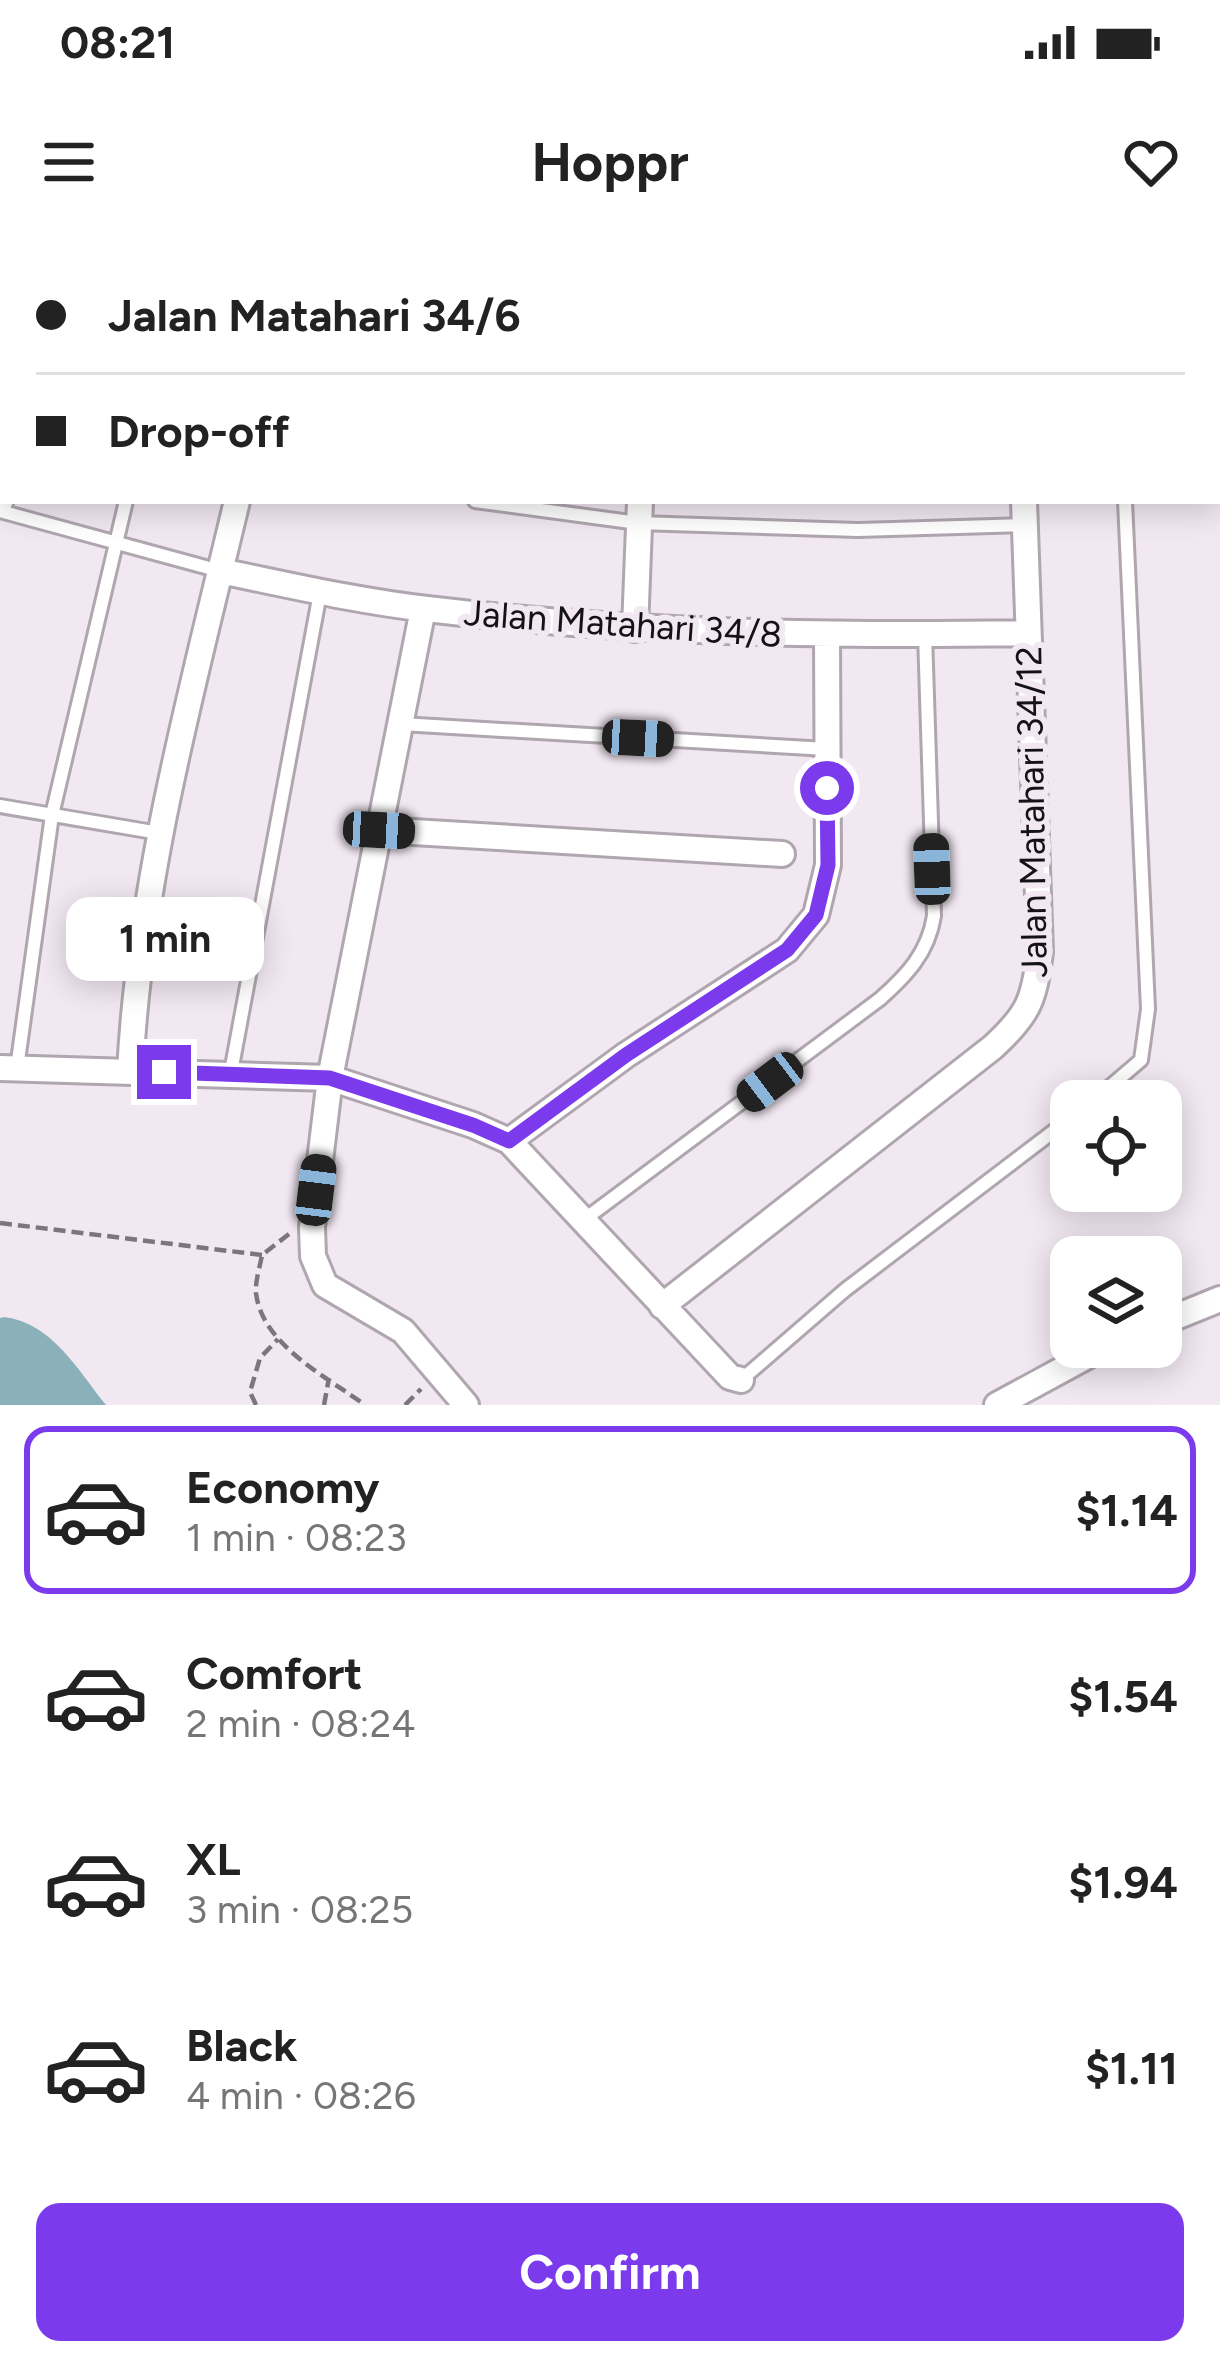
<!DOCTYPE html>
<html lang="en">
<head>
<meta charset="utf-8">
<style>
  :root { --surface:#fff; --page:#f2f2f2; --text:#222; --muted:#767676; --line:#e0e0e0; --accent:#7c3aed }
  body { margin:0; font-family:Figtree,sans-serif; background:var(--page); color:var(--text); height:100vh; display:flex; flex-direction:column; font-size:45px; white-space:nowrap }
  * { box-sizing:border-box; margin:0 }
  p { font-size:39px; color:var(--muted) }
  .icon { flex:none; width:66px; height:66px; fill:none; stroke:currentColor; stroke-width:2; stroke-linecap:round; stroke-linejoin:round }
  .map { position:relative; height:1165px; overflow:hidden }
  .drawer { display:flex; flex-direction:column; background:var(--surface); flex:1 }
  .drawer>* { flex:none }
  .hud { position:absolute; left:0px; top:0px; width:1221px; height:264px; box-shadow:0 6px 30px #0003; display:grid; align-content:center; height:264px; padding:0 36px; background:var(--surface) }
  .fabs { position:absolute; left:1050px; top:840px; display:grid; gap:24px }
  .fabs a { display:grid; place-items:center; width:132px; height:132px; border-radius:24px; background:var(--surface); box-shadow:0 6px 30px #0003; font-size:60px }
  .end { position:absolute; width:54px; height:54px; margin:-27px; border:15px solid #7c3aed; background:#fff; box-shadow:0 0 0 6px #fff }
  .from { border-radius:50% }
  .bubble { position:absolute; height:84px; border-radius:24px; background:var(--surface); box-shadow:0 6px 30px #0003; font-size:39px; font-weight:700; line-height:84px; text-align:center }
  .car { position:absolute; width:36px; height:72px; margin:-36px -18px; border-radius:15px; box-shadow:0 0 9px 3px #0007; background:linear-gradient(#222 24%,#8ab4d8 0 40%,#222 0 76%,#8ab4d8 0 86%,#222 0) }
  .hud b { display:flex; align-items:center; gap:42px; height:114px; font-size:45px }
  .hud b+b { border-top:3px solid var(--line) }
  .hud i { width:30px; height:30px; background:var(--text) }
  ul { padding:21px 0 0; list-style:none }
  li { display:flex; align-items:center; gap:36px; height:168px; margin:0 24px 18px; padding:0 12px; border:6px solid transparent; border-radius:24px }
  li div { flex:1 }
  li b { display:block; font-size:45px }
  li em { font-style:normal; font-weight:700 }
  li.on { border-color:var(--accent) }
  li>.icon { width:108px; height:108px; stroke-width:1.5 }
  .primary-button { display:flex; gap:24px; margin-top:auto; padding:24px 36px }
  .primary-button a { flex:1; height:138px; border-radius:24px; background:var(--accent); color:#fff; font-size:48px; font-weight:700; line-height:138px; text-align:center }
  .status { display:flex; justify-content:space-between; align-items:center; height:84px; padding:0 60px; background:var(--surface); direction:ltr }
  .status svg { height:33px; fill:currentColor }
  header { display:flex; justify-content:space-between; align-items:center; height:156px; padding:0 36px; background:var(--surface); font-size:54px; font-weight:700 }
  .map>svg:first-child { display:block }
</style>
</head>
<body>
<div class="status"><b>08:21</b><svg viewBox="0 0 49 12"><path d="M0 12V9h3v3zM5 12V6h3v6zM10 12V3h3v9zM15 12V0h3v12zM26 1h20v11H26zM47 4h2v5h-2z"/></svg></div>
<header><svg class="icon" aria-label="menu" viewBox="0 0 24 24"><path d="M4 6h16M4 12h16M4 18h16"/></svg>Hoppr<svg class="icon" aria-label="heart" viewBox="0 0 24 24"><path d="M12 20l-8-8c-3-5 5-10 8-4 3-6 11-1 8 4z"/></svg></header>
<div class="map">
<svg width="1220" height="1165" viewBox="0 0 1220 1165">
  <rect width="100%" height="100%" fill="#f2e8f2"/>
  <path fill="#8ab1b9" d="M4,1077C52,1083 77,1129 106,1165H0V1078Z"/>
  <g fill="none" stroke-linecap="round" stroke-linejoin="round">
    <g stroke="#b0a6b0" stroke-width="18">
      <path id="service" d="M1115,0V3
        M188,3L189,0
        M475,261L638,283L858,290L1025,285
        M0,271L220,331
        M401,484L827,509
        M0,566L159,593
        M17,828L52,575L126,261
        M231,832L320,353
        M1093,861L1141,820L1148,769L1125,261
        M585,979L880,759C907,735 928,713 934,676L925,394
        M741,1140L845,1050L1071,878"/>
    </g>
    <g stroke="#b0a6b0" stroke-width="30">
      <path id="minor" d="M1007,0L1008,3
        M69,3L70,0
        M299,3V0
        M661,3V0
        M0,262L3,251
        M220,331C289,345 357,361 427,369C627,393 827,396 1028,393
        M423,369L330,838L473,885L509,901L730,1137L741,1140
        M635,389L640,261
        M379,590L782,614
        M0,828L330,838L312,987L313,1016L325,1045L403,1091L466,1165
        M130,832C140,637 192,450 237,261
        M509,901L626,815L787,710L816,675L828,625L827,396
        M662,1066L993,807C1029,774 1034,760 1040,712L1024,261
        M1161,1083L1220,1059
        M997,1165L1104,1107"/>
    </g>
    <g stroke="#b0a6b0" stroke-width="39">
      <path id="secondary" d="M14,3L15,0
        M0,55L3,44"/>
    </g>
    <path stroke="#7c767c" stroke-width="4.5" stroke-dasharray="12 6" stroke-linecap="butt" d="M0,983L262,1015
      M289,994L262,1015C260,1027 255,1041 256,1053C262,1105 327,1137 365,1165
      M256,1165L250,1152L260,1118L278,1099
      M324,1165L329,1138
      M405,1165L421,1149"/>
    <use href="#service" stroke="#fff" stroke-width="12"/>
    <use href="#minor" stroke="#fff" stroke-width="24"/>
    <use href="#secondary" stroke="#fff" stroke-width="33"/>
  </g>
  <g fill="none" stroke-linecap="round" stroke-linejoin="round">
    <path stroke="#7c3aed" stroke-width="15" d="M164,832L330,838L473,885L509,901L626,815L787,710L816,675L828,625L827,548"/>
  </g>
  <g text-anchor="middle" stroke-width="12" stroke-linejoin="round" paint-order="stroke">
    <g font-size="36" fill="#151215" stroke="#f2e8f2">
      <text transform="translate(623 383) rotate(4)" y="13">Jalan Matahari 34/8</text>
      <text transform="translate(1031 572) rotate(-91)" y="13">Jalan Matahari 34/12</text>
    </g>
  </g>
</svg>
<div class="fabs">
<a><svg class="icon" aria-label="locate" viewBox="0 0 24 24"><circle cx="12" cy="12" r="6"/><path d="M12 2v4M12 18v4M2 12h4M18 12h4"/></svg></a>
<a><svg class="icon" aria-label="layers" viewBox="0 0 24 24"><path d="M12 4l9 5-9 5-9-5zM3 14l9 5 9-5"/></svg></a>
</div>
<i class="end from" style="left:827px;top:548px"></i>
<i class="end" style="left:164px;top:832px"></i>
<div class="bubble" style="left:66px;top:657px;width:198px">1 min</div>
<i class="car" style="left:638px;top:498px;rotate:93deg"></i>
<i class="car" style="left:379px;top:590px;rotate:93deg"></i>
<i class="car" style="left:932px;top:629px;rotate:358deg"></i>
<i class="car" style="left:770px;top:842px;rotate:233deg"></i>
<i class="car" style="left:316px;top:950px;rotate:7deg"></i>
<div class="hud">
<b><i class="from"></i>Jalan Matahari 34/6</b>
<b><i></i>Drop-off</b>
</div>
</div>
<section class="drawer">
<ul>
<li class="on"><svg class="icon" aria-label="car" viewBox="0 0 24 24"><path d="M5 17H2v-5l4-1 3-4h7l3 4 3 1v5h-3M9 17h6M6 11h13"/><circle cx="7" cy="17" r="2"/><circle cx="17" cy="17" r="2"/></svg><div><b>Economy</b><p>1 min · 08:23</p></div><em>$1.14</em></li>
<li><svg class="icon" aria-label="car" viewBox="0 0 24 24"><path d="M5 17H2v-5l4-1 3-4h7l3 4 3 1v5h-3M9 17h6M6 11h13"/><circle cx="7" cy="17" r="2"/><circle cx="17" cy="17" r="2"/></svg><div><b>Comfort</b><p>2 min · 08:24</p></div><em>$1.54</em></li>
<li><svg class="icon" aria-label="car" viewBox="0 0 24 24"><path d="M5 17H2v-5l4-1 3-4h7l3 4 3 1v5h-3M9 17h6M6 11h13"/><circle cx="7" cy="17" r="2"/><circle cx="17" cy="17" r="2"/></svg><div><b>XL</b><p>3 min · 08:25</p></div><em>$1.94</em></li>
<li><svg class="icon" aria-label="car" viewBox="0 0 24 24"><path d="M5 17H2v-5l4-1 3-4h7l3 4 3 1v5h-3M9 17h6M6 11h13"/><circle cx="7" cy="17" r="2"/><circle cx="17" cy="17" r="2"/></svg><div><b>Black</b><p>4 min · 08:26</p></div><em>$1.11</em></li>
</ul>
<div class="primary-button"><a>Confirm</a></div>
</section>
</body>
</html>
